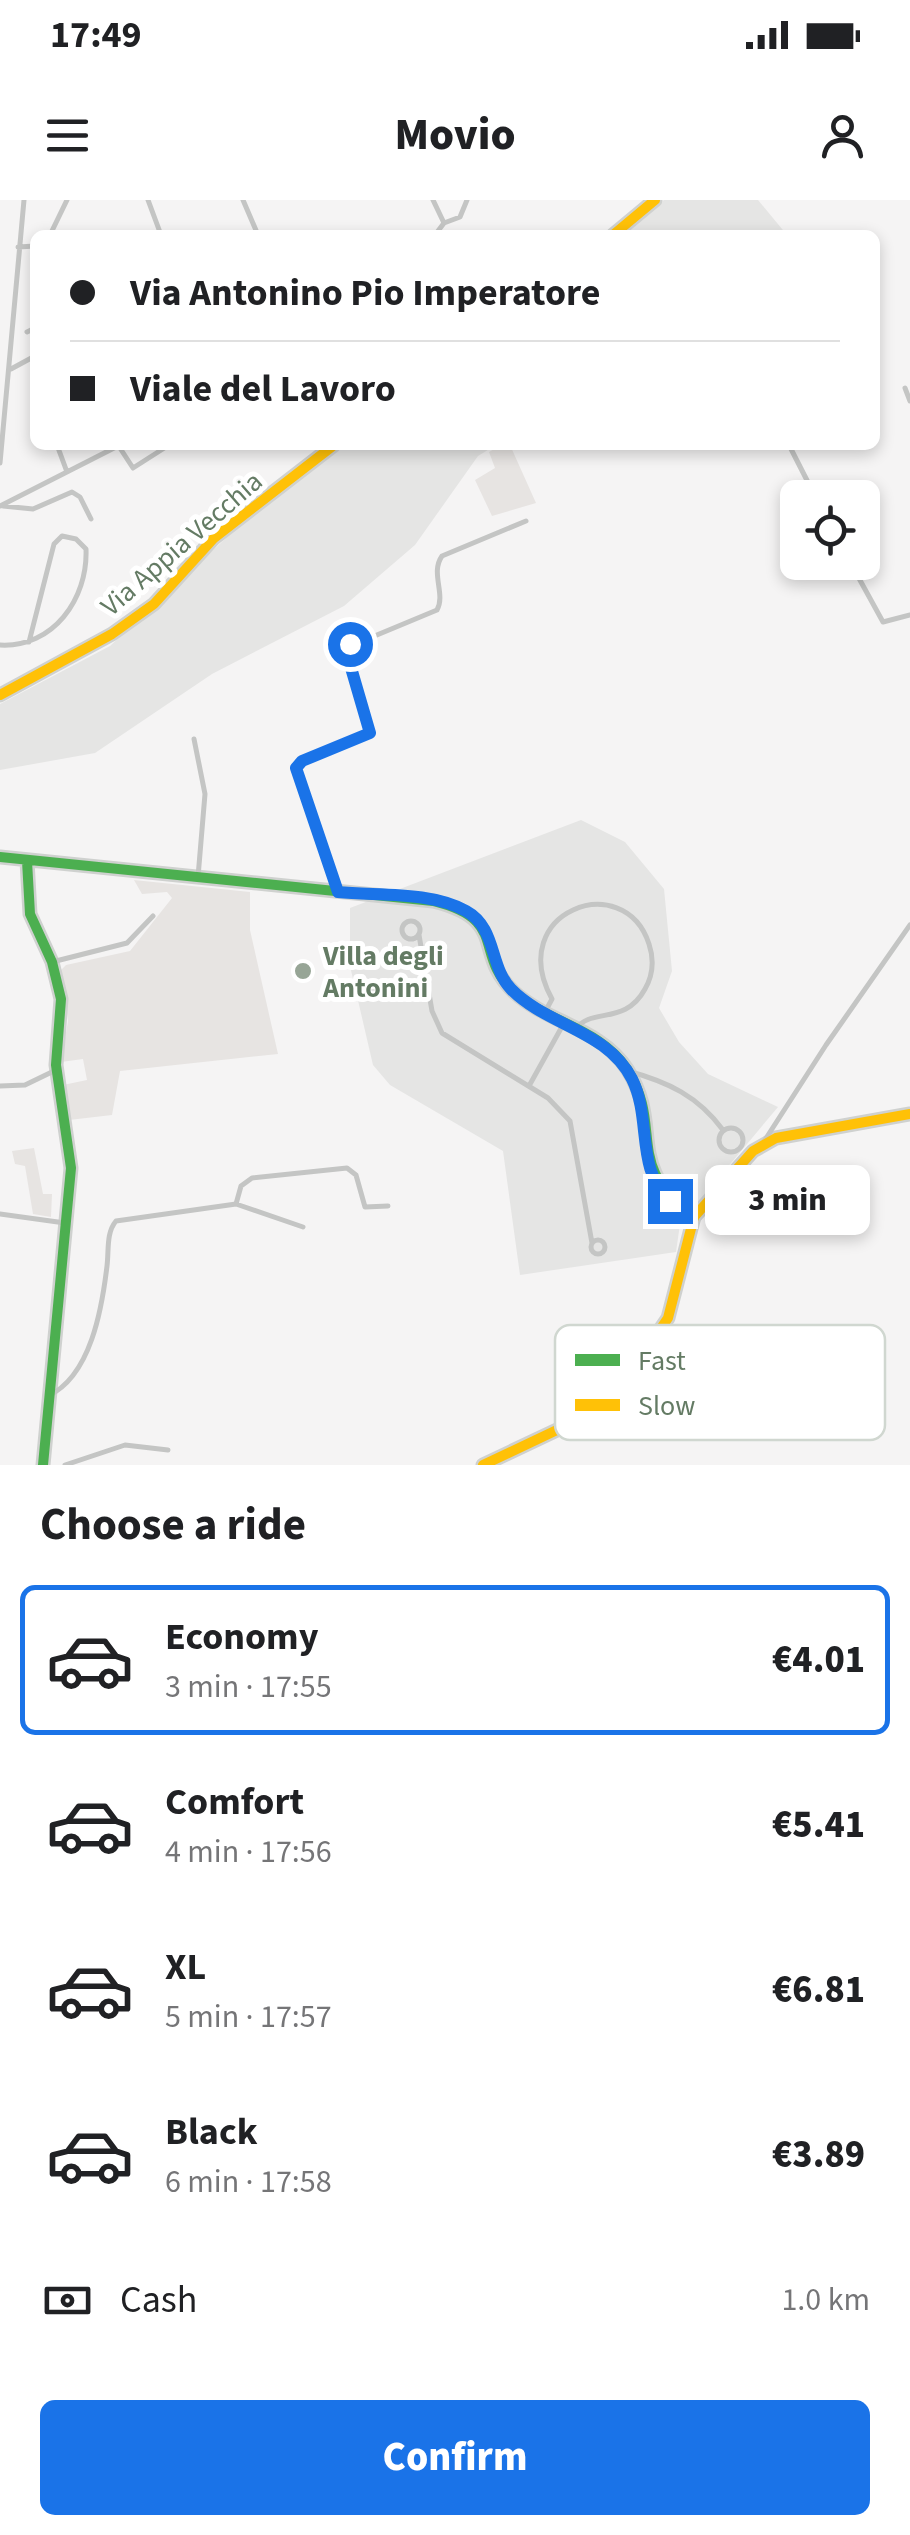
<!DOCTYPE html>
<html lang="en">
<head>
<meta charset="utf-8">
<style>
  :root { --surface:#fff; --page:#f6f6f6; --text:#202124; --muted:#757577; --line:#e0e0e0; --accent:#1a73e8 }
  body { margin:0; font-family:"Source Sans 3",sans-serif; background:var(--page); color:var(--text); height:100vh; display:flex; flex-direction:column; font-size:38px; white-space:nowrap }
  * { box-sizing:border-box; margin:0 }
  p { font-size:32px; color:var(--muted) }
  .icon { flex:none; width:55px; height:55px; fill:none; stroke:currentColor; stroke-width:2; stroke-linecap:round; stroke-linejoin:round }
  .map { position:relative; height:1265px; overflow:hidden }
  .side { display:flex; flex-direction:column; background:var(--surface); flex:1 }
  .side>* { flex:none }
  .guide { position:absolute; left:30px; top:30px; width:850px; height:220px; border-radius:15px; box-shadow:0 5px 15px #0003; display:grid; align-content:center; height:220px; padding:0 40px; background:var(--surface) }
  .fabs { position:absolute; left:780px; top:280px; display:grid; gap:20px }
  .fabs a { display:grid; place-items:center; width:100px; height:100px; border-radius:15px; background:var(--surface); box-shadow:0 5px 15px #0003; font-size:50px }
  .end { position:absolute; width:45px; height:45px; margin:-22px; border:12px solid #1a73e8; background:#fff; box-shadow:0 0 0 5px #fff }
  .from { border-radius:50% }
  .bubble { position:absolute; height:70px; border-radius:15px; background:var(--surface); box-shadow:0 5px 15px #0003; font-size:32px; font-weight:800; line-height:70px; text-align:center }
  .guide b { display:flex; align-items:center; gap:35px; height:95px; font-size:38px }
  .guide b+b { border-top:2px solid var(--line) }
  .guide i { width:25px; height:25px; background:var(--text) }
  ul { padding:0; list-style:none }
  li { display:flex; align-items:center; gap:30px; height:150px; margin:0 20px 15px; padding:0 20px; border:5px solid transparent; border-radius:15px }
  li div { flex:1 }
  li b { display:block; font-size:38px }
  li em { font-style:normal; font-weight:800 }
  li.active { border-color:var(--accent) }
  li>.icon { width:90px; height:90px; stroke-width:1.5 }
  h2 { padding:0 40px; font-size:45px; line-height:120px }
  .pay { display:flex; align-items:center; gap:25px; height:110px; padding:0 40px; font-size:38px }
  .pay p { margin-inline-start:auto }
  .cta { display:flex; gap:20px; margin-top:auto; padding:20px 40px }
  .cta a { flex:1; height:115px; border-radius:15px; background:var(--accent); color:#fff; font-size:40px; font-weight:800; line-height:115px; text-align:center }
  .status { display:flex; justify-content:space-between; align-items:center; height:70px; padding:0 50px; background:var(--surface); direction:ltr }
  .status svg { height:28px; fill:currentColor }
  header { display:flex; justify-content:space-between; align-items:center; height:130px; padding:0 40px; background:var(--surface); font-size:45px; font-weight:800 }
  .map>svg:first-child { display:block }
</style>
</head>
<body>
<div class="status"><b>17:49</b><svg viewBox="0 0 49 12"><path d="M0 12V9h3v3zM5 12V6h3v6zM10 12V3h3v9zM15 12V0h3v12zM26 1h20v11H26zM47 4h2v5h-2z"/></svg></div>
<header><svg class="icon" aria-label="menu" viewBox="0 0 24 24"><path d="M4 6h16M4 12h16M4 18h16"/></svg>Movio<svg class="icon" aria-label="person" viewBox="0 0 24 24"><circle cx="12" cy="8" r="4"/><path d="M4 21q1-7 8-7t8 7"/></svg></header>
<div class="map">
<svg width="910" height="1265" viewBox="0 0 910 1265">
  <rect width="100%" height="100%" fill="#f5f4f4"/>
  <path fill="#e5e5e4" d="M664,0H758L787,35H622Z
    M346,245H496L478,256L415,345L344,406L212,474L95,553L0,570V504L110,446L239,326Z
    M581,620L625,642L664,689L672,771L659,808L679,842L708,874L778,907L680,1024L676,1052L520,1075L503,951L390,885L373,865L350,766V708Z"/>
  <path fill="#e7e4e2" d="M501,245H510L536,303L492,316L475,280L495,268L489,252Z
    M134,680L250,692V730L278,854L120,871L112,915L69,920L63,885L87,880L83,859L61,862L68,821L61,770L66,765L130,751L172,698L167,692L142,694Z
    M34,948L43,994H52L51,1017L33,1014L25,966L15,964L12,951Z"/>
  <g fill="none" stroke-linecap="round" stroke-linejoin="round">
    <g stroke="#cfd1cf" stroke-width="15">
      <path id="fast" d="M0,657L433,701C510,720 472,753 514,792C548,823 600,828 627,869C665,929 622,964 694,1017
        M27,661L30,714L52,762L61,799L56,865L71,968L43,1265"/>
    </g>
    <g stroke="#cfd1cf" stroke-width="15">
      <path id="slow" d="M613,35L655,0
        M0,495L112,434L154,404L214,338L334,245
        M483,1265L559,1229L624,1182L668,1118L694,1017L753,951L776,938L910,914"/>
    </g>
    <path stroke="#c4c5c4" stroke-width="5" d="M148,0L161,35
      M243,0L258,35
      M433,0L444,23
      M50,35L67,0
      M435,35L444,23L460,17L467,0
      M18,47L35,46
      M27,132L35,128
      M11,169L35,156
      M905,188L910,201
      M57,245L67,272
      M118,245L133,268L169,245
      M789,245L816,298
      M321,246L322,245
      M0,263L24,0
      M0,306L118,246
      M3,306L33,309L72,292L80,297L91,319
      M850,362L883,422L910,415
      M0,445C53,448 88,399 86,349L76,339L62,336L54,344L29,442
      M194,539L205,594L198,677
      M338,692L296,570L302,561L370,533L348,447L437,410C446,394 430,373 442,356L526,321
      M402 730a9 9 0 1 1 18 0a9 9 0 1 1-18 0Z
      M419,735L432,811L442,833L548,898L570,921L592,1043
      M52,762L127,743L153,716
      M545,812L552,799C504,712 624,667 649,744C654,759 653,775 645,789C625,826 591,807 576,829
      M628,871C668,882 698,896 723,930
      M0,886L25,885L56,870
      M529,886L564,823
      M719 940a12 12 0 1 1 24 0a12 12 0 1 1-24 0Z
      M763,943L826,845L910,725
      M236,1004L303,1027
      M0,1014L65,1023
      M591 1047a7 7 0 1 1 14 0a7 7 0 1 1-14 0Z
      M48,1196C91,1176 102,1108 107,1066C109,1050 106,1033 116,1021L236,1004L241,986L252,978L347,968L356,975L365,1007L388,1006
      M65,1265L125,1245L168,1250"/>
    <use href="#fast" stroke="#4caf50" stroke-width="10"/>
    <use href="#slow" stroke="#ffc107" stroke-width="10"/>
  </g>
  <g fill="none" stroke-linecap="round" stroke-linejoin="round">
    <path stroke="#1a73e8" stroke-width="12" d="M350,444L347,454L370,533L302,561L296,568L338,692C377,696 431,691 466,711C497,728 489,766 511,789C547,826 607,830 632,879C652,919 635,969 670,1001"/>
  </g>
  <circle fill="#97a596" stroke="#fff" stroke-width="4" cx="303" cy="771" r="10"/>
  <g text-anchor="middle" stroke-width="10" stroke-linejoin="round" paint-order="stroke">
    <g font-size="28" fill="#647b64" stroke="#fff">
      <text transform="translate(181 343) rotate(-41)" y="10">Via Appia Vecchia</text>
    </g>
    <g font-size="28" font-weight="bold" fill="#647b64" stroke="#fff" text-anchor="start">
      <text x="323" y="765">Villa degli<tspan x="323" dy="32">Antonini</tspan></text>
    </g>
  </g>
  <rect x="555" y="1125" width="330" height="115" rx="15" fill="#fff" stroke="#d0d7d0" stroke-width="2.5"/>
  <rect x="575" y="1154" width="45" height="12" fill="#4caf50"/>
  <rect x="575" y="1199" width="45" height="12" fill="#ffc107"/>
  <g font-size="28" fill="#647b64">
    <text x="638" y="1170">Fast</text>
    <text x="638" y="1215">Slow</text>
  </g>
</svg>
<div class="fabs">
<a><svg class="icon" aria-label="locate" viewBox="0 0 24 24"><circle cx="12" cy="12" r="6"/><path d="M12 2v4M12 18v4M2 12h4M18 12h4"/></svg></a>
</div>
<i class="end from" style="left:350px;top:444px"></i>
<i class="end" style="left:670px;top:1001px"></i>
<div class="bubble" style="left:705px;top:965px;width:165px">3 min</div>
<div class="guide">
<b><i class="from"></i>Via Antonino Pio Imperatore</b>
<b><i></i>Viale del Lavoro</b>
</div>
</div>
<section class="side">
<h2>Choose a ride</h2>
<ul>
<li class="active"><svg class="icon" aria-label="car" viewBox="0 0 24 24"><path d="M5 17H2v-5l4-1 3-4h7l3 4 3 1v5h-3M9 17h6M6 11h13"/><circle cx="7" cy="17" r="2"/><circle cx="17" cy="17" r="2"/></svg><div><b>Economy</b><p>3 min · 17:55</p></div><em>€4.01</em></li>
<li><svg class="icon" aria-label="car" viewBox="0 0 24 24"><path d="M5 17H2v-5l4-1 3-4h7l3 4 3 1v5h-3M9 17h6M6 11h13"/><circle cx="7" cy="17" r="2"/><circle cx="17" cy="17" r="2"/></svg><div><b>Comfort</b><p>4 min · 17:56</p></div><em>€5.41</em></li>
<li><svg class="icon" aria-label="car" viewBox="0 0 24 24"><path d="M5 17H2v-5l4-1 3-4h7l3 4 3 1v5h-3M9 17h6M6 11h13"/><circle cx="7" cy="17" r="2"/><circle cx="17" cy="17" r="2"/></svg><div><b>XL</b><p>5 min · 17:57</p></div><em>€6.81</em></li>
<li><svg class="icon" aria-label="car" viewBox="0 0 24 24"><path d="M5 17H2v-5l4-1 3-4h7l3 4 3 1v5h-3M9 17h6M6 11h13"/><circle cx="7" cy="17" r="2"/><circle cx="17" cy="17" r="2"/></svg><div><b>Black</b><p>6 min · 17:58</p></div><em>€3.89</em></li>
</ul>
<div class="pay"><svg class="icon" aria-label="cash" viewBox="0 0 24 24"><path d="M3 7h18v10H3z"/><circle cx="12" cy="12" r="2"/></svg>Cash<p>1.0 km</p></div>
<div class="cta"><a>Confirm</a></div>
</section>
</body>
</html>
